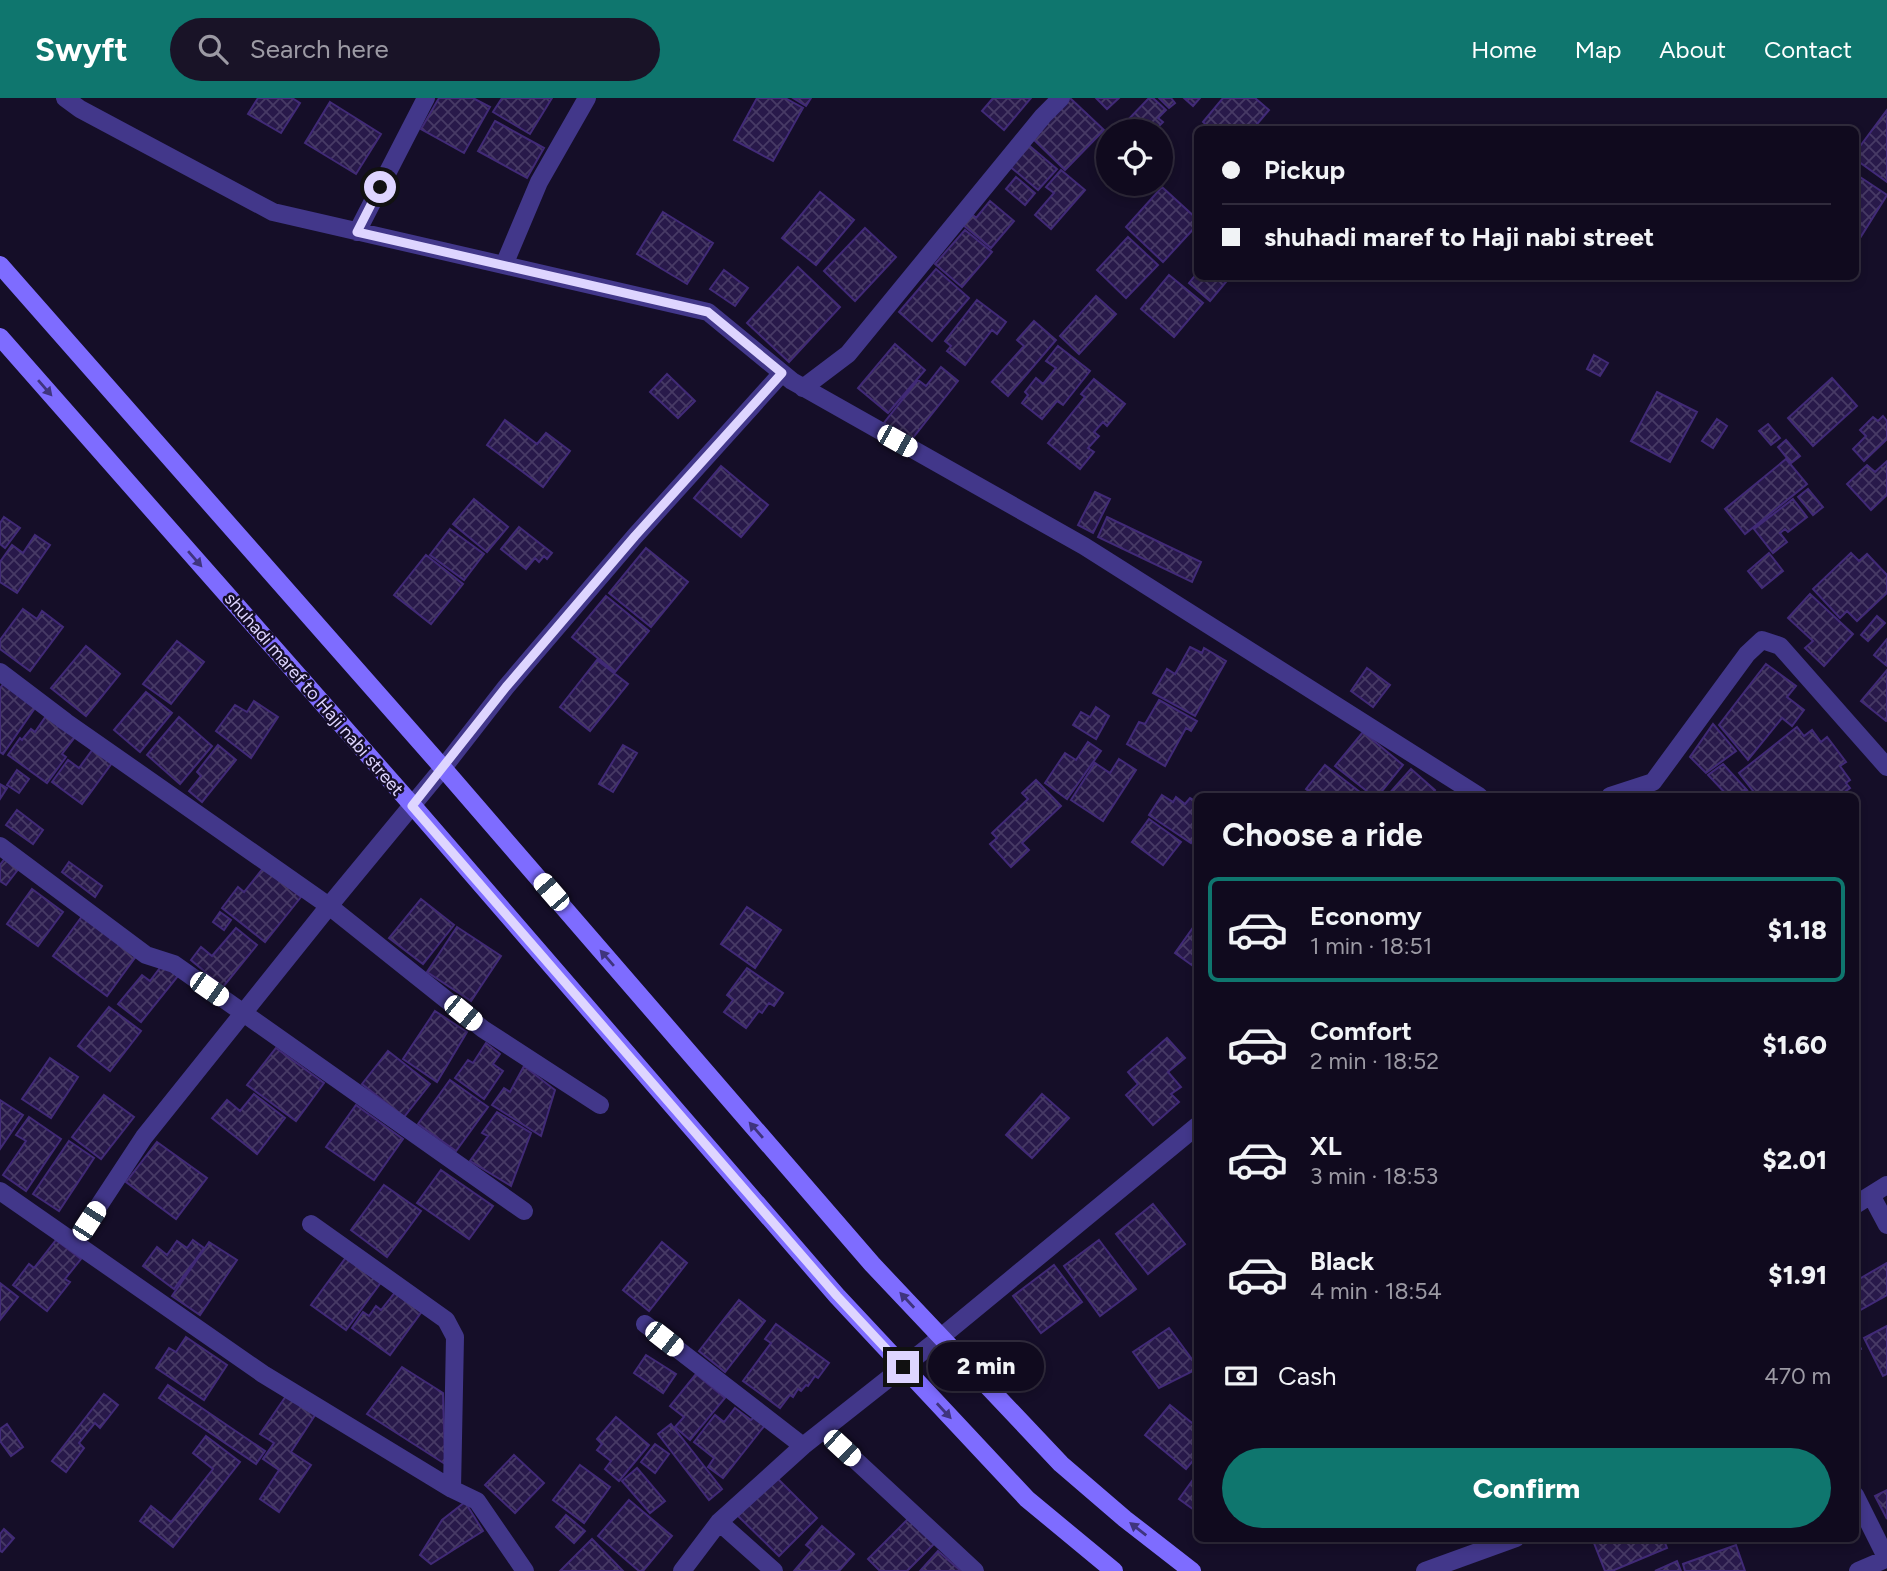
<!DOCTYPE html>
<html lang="en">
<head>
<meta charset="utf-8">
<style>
  :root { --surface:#100a1e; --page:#191327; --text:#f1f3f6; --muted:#9c9aa4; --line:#302b3c; --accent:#0f766e }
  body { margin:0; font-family:Figtree,sans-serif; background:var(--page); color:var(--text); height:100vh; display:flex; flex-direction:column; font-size:26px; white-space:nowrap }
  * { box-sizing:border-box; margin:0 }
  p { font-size:23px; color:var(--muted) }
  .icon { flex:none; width:38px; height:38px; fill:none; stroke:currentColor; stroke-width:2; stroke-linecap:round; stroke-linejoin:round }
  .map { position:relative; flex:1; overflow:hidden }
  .panel { position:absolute; left:1194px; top:695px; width:665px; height:749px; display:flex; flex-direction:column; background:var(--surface); border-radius:10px; box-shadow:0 4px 10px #0003,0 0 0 2px var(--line) }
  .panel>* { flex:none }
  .guide { position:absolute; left:1194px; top:28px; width:665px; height:154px; border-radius:10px; box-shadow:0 4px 10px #0003,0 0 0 2px var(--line); display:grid; align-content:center; height:154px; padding:0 28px; background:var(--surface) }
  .tools { position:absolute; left:1096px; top:21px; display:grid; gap:14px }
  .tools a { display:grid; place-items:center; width:77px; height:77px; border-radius:50%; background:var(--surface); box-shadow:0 4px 10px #0003,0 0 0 2px var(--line); font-size:35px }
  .end { position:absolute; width:32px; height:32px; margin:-16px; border:9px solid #ded5ff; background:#111; box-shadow:0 0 0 4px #111 }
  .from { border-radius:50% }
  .bubble { position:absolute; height:49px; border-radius:24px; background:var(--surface); box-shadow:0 4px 10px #0003,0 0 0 2px var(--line); font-size:23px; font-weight:800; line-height:49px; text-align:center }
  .car { position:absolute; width:21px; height:42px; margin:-21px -10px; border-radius:9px; box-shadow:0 0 5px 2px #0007; background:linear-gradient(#fff 24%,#345 0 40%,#fff 0 76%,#345 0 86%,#fff 0) }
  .guide b { display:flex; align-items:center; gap:24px; height:66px; font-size:26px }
  .guide b+b { border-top:2px solid var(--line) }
  .guide i { width:18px; height:18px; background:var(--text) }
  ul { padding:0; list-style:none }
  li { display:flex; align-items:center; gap:21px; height:105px; margin:0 14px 10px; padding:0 14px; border:4px solid transparent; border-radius:10px }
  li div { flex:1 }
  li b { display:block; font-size:26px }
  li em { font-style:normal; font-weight:800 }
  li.on { border-color:var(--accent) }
  li>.icon { width:63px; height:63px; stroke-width:1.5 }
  h2 { padding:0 28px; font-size:32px; line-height:84px }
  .pay { display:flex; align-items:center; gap:18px; height:77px; padding:0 28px; font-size:26px }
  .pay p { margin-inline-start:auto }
  .primary-button { display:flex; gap:14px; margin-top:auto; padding:14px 28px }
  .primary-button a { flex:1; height:80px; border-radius:42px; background:var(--accent); color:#fff; font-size:28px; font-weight:800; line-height:80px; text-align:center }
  header { display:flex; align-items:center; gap:42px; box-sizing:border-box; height:98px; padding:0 35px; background:var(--accent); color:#fff }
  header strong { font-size:33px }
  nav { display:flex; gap:38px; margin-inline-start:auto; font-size:24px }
  .search { width:490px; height:63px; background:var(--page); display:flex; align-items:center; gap:18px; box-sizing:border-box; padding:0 24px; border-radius:38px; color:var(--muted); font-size:26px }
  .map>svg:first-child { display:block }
</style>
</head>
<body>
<header>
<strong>Swyft</strong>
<div class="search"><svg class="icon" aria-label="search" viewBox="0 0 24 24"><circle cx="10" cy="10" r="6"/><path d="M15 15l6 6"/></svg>Search here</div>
<nav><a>Home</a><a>Map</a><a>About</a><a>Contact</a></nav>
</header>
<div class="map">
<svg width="1887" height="1473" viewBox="0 0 1887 1473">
  <defs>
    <pattern id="building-cross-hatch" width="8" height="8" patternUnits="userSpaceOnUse" patternTransform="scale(1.75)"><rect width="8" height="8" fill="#28194a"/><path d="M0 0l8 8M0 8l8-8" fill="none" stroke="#473a65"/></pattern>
  </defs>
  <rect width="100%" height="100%" fill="#150e28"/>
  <path fill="url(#building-cross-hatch)" stroke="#412a77" stroke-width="2" d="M258,0H292L300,5L281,35L248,16Z
    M439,0H473L490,9L464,55L421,31Z
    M502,0H552L530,36L493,14Z
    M757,0H785L803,10L773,63L734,42Z
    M793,0H811L806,8Z
    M993,0H1031L1004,32L982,13Z
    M1066,0H1070L1104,32L1065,72L1030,38Z
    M1096,0H1119L1107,11Z
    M1149,0H1153L1166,12L1158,20L1163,24L1154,33H1134L1125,25Z
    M1159,0H1171L1175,5L1169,10Z
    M1184,0H1200L1193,8Z
    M1223,0H1255L1269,12L1252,32H1212L1203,24Z
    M330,4L381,36L356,76L305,45Z
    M1887,12V84L1855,61V55Z
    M495,23L544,50L527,80L478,53Z
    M1025,44L1057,71L1038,92L1007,66Z
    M1061,72L1085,92L1051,131L1035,117L1054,95L1046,89Z
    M1857,77L1887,97L1855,148V80Z
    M1016,79L1035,95L1025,107L1006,91Z
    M1162,89L1197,121V127L1163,164L1126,129Z
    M820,94L854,122L816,167L782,140Z
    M990,103L1014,123L991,150L962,126L971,115L976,120Z
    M663,114L713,145L687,186L637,156Z
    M865,130L896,159L855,203L824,173Z
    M965,132L992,154L962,189L935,166Z
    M1128,139L1158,167L1126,200L1097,172Z
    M798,169L840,209L789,264L747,225Z
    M936,171L969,200L932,243L899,214Z
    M724,172L748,190L735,208L710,191Z
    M1197,175V178H1231L1210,203L1189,185Z
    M1169,177L1203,205L1174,239L1141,211Z
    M1096,198L1116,216L1079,256L1060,238Z
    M977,202L1006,224L997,236L992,232L965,267L947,253L951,248L945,243Z
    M1034,223L1056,242L1008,298L992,284L1024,248L1017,242Z
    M895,246L925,272L888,315L858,290Z
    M1058,248L1090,273L1063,307L1057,303L1042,321L1022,305L1028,297L1025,294L1036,280L1043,286L1056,270L1046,263Z
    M1594,257L1608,265L1600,278L1587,271Z
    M941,269L958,283L908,346L883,326L918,282L926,288Z
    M667,276L695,303L678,320L650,294Z
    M1832,280L1857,308L1813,348L1788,320Z
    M1094,281L1125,306L1107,328L1103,324L1094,334L1099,338L1088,350L1094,354L1080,371L1048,345L1085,299L1081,296Z
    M1657,294L1697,314L1670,364L1631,343Z
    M1883,318L1887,323V341L1864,363L1853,351L1866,338L1860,332L1873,319L1878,323Z
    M1717,321L1727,328L1713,350L1702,343Z
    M505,322L537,346L546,335L570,353L543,389L487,347Z
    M1768,326L1780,340L1771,347L1759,333Z
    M1786,342L1800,358L1791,365L1778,349Z
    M1786,361L1807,386L1745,436L1725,411Z
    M1887,363V397L1871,412L1847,386L1867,367L1875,374Z
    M721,368L768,407L741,439L694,400Z
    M1808,391L1823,409L1813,417L1798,399Z
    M1095,394L1110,401L1093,435L1078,427Z
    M474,401L508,429L487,454L453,426Z
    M1793,401L1807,419L1788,434L1785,431L1780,435L1787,444L1773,455L1754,431Z
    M4,419L20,430L5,450L0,446V425Z
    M1107,419L1201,464L1192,484L1098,439Z
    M519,429L552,455L547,461L544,458L539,464L535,460L526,471L501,451Z
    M450,431L484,456L464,482L430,457Z
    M35,437L50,447L17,495L0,484V464L12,447L23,455Z
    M646,450L688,484L651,529L609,495Z
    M1769,455L1783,473L1762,490L1748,473Z
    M1851,455L1859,463L1867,456L1887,477V495L1857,523L1847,513L1840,520L1813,491Z
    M426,457L463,486L431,526L394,497Z
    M1810,496L1853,536L1824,568L1805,550L1813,543L1788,520Z
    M606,498L649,533L615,574L572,539Z
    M23,511L37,521L42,513L63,529L30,573L0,551V542Z
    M1877,518L1885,525L1868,543L1861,537Z
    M1887,541V568L1874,557Z
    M177,543L204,564L171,606L143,586Z
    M86,548L120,576L86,618L51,590Z
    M1190,549L1202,555L1204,550L1226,563L1195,618L1153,595L1167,571L1175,576Z
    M597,562L628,586L590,633L560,609Z
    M1766,566L1796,588L1787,599L1804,612L1792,628L1782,620L1748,662L1719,627Z
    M1367,570L1390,587L1373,609L1351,593Z
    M1887,572V622L1886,623L1861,603Z
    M4,585L37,607L3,656L0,654V590Z
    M146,594L172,615L140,654L114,632Z
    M1159,602L1197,623L1191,633L1186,630L1165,668L1127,646L1139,624L1145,626Z
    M254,603L278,619L251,660L216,633L235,607L247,614Z
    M1096,609L1109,618L1096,641L1073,627L1081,614L1090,619Z
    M46,618L75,639L62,656L66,659L47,685L8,657L20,640L22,642L31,631L35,634Z
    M179,619L212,648L180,686L147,657Z
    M1713,626L1736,653L1706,675L1690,659Z
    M1797,629L1804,638L1812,632L1821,644L1827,639L1846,664L1840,668L1850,682L1846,685L1850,690L1846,693L1849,697L1848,698H1757L1739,675Z
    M1363,634L1403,667L1378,698H1373L1335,668Z
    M1088,644L1101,653L1067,701L1045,685L1065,655L1076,662Z
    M218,647L236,662L202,704L189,693L201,678L197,674Z
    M623,647L637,655L613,694L599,686Z
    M93,651L112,665L82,706L52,684L68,662L79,670Z
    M1119,661L1136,672L1103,723L1071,702L1095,665L1110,675Z
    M1723,666L1747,692L1728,698L1708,677Z
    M1325,667L1365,698H1315L1306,691Z
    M1411,671L1435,692L1430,698H1387Z
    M17,672L29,681L19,695L7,687Z
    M1036,682L1061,708L1022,745L1029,752L1011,769L990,746L997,740L992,735L1028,701L1022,695Z
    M0,686L7,690L0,701Z
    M1162,697L1173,704L1176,699L1185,706L1190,700L1197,704V736L1191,745L1149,717Z
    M17,712L43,732L33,746L6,727Z
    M1149,721L1181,744L1163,767L1132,744Z
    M6,759L20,769L6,787L0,783V767Z
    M69,764L102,788L95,799L62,774Z
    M264,769L301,799L265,844L222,810L238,789L244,794Z
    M32,791L63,814L38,848L7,826Z
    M421,801L454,827L423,866L389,840Z
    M747,809L781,832L755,870L721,846Z
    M220,814L231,822L224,832L213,824Z
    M83,817L137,857L107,898L53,858Z
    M1197,824V863L1193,868L1175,855Z
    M457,829L501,858L471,903L427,874Z
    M236,830L257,847L223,889L191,862L201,849L212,858Z
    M162,867L178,878L141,924L118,906L142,877L150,883Z
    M747,870L783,895L774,908L769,905L762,915L759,913L746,930L724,914L733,902L727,897Z
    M109,909L141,933L110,973L78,948Z
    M435,913L467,934L437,984L403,961Z
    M1167,940L1185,960L1168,974L1181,989L1171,996L1179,1004L1153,1027L1126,997L1138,986L1128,974Z
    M486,945L500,956L493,966L503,973L484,1001L455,980L468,962L473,965Z
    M276,950L324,985L296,1023L247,987Z
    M388,953L430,986L404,1019L362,986Z
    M50,960L78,979L51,1020L22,1001Z
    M524,968L555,992L541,1038L492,1007L504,990L510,994Z
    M450,982L488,1009L456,1053L418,1026Z
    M254,996L285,1020L257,1056L212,1020L227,1002L240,1013Z
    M1042,996L1069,1020L1032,1060L1006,1037Z
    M104,997L134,1019L101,1061L72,1039Z
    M0,1002L23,1017L0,1051Z
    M356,1007L403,1041L374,1082L326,1049Z
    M497,1014L531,1035L511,1088L470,1063L488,1038L482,1035Z
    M29,1019L61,1041L26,1093L3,1077L26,1043L16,1037Z
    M69,1043L94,1060L59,1113L33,1096Z
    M157,1044L207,1080L176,1121L126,1084Z
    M441,1072L493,1108L469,1141L417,1105Z
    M384,1087L421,1113L387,1159L351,1132Z
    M1153,1106L1185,1146L1148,1176L1116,1136Z
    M56,1142L81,1161L65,1181L70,1184L47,1213L13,1187L29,1166L34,1170Z
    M193,1142L204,1150L174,1191L143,1168L157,1149L167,1157L177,1143L187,1150Z
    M1099,1142L1136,1191L1100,1218L1064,1168Z
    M209,1144L237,1162L200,1217L172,1198Z
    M662,1144L687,1165L649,1213L623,1192Z
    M347,1158L382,1183L346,1232L311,1207Z
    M1887,1165V1197L1855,1215V1173L1859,1181Z
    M1054,1167L1082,1204L1041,1235L1013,1198Z
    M0,1185L18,1199L0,1222Z
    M396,1193L423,1212L390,1257L352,1230L363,1214L369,1218L376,1208L381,1212Z
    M739,1202L765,1223L725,1274L699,1253Z
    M776,1226L829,1265L818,1280L815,1278L808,1288L806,1287L801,1293L798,1291L793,1299L790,1297L780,1310L743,1283L771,1245L765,1241Z
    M1887,1228V1276L1883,1278L1864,1240Z
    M1169,1230L1197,1268V1271L1159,1290L1133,1254Z
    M186,1239L227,1267L204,1302L156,1270L169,1250L176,1254Z
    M1855,1239L1861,1251L1855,1255Z
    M646,1257L676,1276L663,1295L634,1275Z
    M402,1269L443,1295L445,1366L367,1316Z
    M696,1276L725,1300L690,1342L675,1329L684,1319L670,1308Z
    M168,1287L265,1353L256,1366L159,1300Z
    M288,1295L317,1314L291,1354L311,1367L279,1414L260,1401L279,1372L263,1361L274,1345L260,1336Z
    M104,1296L118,1307L100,1330L95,1325L79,1345L84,1350L66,1374L52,1363Z
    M1170,1307L1197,1329V1358L1186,1371L1145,1337Z
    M735,1310L751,1322L754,1319L765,1327L723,1380L708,1369L714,1360L694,1344L715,1317L724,1324Z
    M616,1319L649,1347L619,1383L605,1371L611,1363L597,1352L602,1346L597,1341Z
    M7,1326L23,1349L11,1358L0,1343V1331Z
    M671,1326L722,1391L709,1402L658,1336Z
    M206,1338L240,1364L173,1449L140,1423L151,1408L171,1424L213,1371L193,1355Z
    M655,1346L669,1356L655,1375L641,1364Z
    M514,1357L544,1385L515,1415L485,1387Z
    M580,1367L610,1389L584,1425L553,1402Z
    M637,1370L665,1403L650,1415L622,1383Z
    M1197,1376V1414L1179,1401Z
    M775,1378L817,1420L779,1458L737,1417Z
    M1887,1392V1421L1875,1398Z
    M629,1402L672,1438L643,1473H639L598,1438Z
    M465,1404L483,1433L431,1466L420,1457L442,1422Z
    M566,1417L585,1433L574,1445L556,1429Z
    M912,1417L938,1442L907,1473H880L868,1461Z
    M822,1428L854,1456L839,1473H794L812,1452L806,1447Z
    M4,1431L14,1440L2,1454L0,1453V1436Z
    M1592,1440H1663L1667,1450L1612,1473H1605Z
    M592,1441L623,1473H560Z
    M1736,1447L1745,1473H1685L1683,1466Z
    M938,1453L961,1473H920Z
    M1677,1463L1681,1473H1655Z"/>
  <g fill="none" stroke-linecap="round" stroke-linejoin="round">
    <path stroke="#42378a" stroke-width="18" d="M65,0L80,11L273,114L708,214L792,283L1084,448L1479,698
      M357,134L426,0
      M504,167L539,84L587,0
      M803,290L848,256L1043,18L1061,0
      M0,574L66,624L329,808L483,931L600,1007
      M1610,698L1653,684L1747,556L1762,542L1780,548L1887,669
      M0,748L146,857L174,866L524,1113
      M0,1093L263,1276L452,1391L477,1403L525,1473
      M1871,1097L1887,1127
      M1855,1107L1887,1087
      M311,1126L446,1222L455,1239L452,1391
      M75,1144L144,1039L329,808L443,670L506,589L635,438L782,275
      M645,1226L803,1348
      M823,1332L975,1473
      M1855,1397L1887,1461
      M719,1424L774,1473
      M682,1473L719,1424L803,1348L941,1239L1197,1028
      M1425,1473L1516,1440
      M1858,1473L1886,1461"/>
    <path stroke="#7e6cff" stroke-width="18" d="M0,167L443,670L872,1166L1061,1366L1125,1421L1192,1473
      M0,239L413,708L837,1198L1027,1401L1114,1473"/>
  </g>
  <defs><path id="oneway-solid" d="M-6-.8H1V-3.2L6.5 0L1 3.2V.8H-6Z" transform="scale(1.75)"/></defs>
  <g fill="#3f347e">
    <use href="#oneway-solid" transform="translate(45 290) rotate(49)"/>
    <use href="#oneway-solid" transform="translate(195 461) rotate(49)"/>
    <use href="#oneway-solid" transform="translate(607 860) rotate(-131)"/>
    <use href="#oneway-solid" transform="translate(756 1032) rotate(-131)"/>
    <use href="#oneway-solid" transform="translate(907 1202) rotate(-133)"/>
    <use href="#oneway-solid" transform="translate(944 1313) rotate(47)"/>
    <use href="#oneway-solid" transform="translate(1138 1431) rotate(-142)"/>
  </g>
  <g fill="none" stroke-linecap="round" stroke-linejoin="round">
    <path stroke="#ded5ff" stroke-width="9" d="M380,89L357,134L708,214L782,275L635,438L506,589L412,708L837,1198L903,1269"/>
  </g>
  <g text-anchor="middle" stroke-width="5" stroke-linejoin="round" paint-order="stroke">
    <g font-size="18" fill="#ded5ff" stroke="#150e28">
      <text transform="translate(314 596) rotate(49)" y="6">shuhadi maref to Haji nabi street</text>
    </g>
  </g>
</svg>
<div class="tools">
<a><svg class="icon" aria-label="locate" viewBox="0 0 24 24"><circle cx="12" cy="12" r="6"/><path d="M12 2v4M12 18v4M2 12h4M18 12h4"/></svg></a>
</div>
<i class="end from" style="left:380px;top:89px"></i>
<i class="end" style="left:903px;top:1269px"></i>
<div class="bubble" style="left:928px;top:1244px;width:116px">2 min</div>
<i class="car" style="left:897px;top:343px;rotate:119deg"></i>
<i class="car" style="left:551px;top:794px;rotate:319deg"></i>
<i class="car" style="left:209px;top:891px;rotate:125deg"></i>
<i class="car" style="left:463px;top:915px;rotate:129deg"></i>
<i class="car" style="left:89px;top:1123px;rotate:33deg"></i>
<i class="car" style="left:664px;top:1241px;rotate:128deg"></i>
<i class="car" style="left:842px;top:1350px;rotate:133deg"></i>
<div class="guide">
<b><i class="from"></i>Pickup</b>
<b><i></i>shuhadi maref to Haji nabi street</b>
</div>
<section class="panel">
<h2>Choose a ride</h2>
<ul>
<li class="on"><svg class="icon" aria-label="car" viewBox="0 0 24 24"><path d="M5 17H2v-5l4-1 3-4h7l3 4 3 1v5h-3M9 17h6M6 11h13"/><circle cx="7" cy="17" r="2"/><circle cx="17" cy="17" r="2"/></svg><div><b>Economy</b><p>1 min · 18:51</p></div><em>$1.18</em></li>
<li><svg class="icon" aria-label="car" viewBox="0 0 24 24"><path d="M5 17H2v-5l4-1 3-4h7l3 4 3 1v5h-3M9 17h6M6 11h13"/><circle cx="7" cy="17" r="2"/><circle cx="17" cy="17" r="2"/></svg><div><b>Comfort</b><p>2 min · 18:52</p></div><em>$1.60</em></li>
<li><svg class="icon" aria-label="car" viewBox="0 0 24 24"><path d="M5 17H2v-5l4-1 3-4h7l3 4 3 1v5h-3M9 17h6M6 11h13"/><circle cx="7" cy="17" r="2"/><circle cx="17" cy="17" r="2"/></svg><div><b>XL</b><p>3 min · 18:53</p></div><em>$2.01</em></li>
<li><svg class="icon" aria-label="car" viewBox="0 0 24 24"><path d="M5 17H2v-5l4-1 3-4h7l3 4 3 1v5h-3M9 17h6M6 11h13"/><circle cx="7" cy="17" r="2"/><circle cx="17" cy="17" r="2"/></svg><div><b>Black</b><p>4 min · 18:54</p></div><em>$1.91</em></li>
</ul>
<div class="pay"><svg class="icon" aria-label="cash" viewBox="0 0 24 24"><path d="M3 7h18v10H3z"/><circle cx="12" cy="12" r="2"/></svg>Cash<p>470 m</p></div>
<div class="primary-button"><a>Confirm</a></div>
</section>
</div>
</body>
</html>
